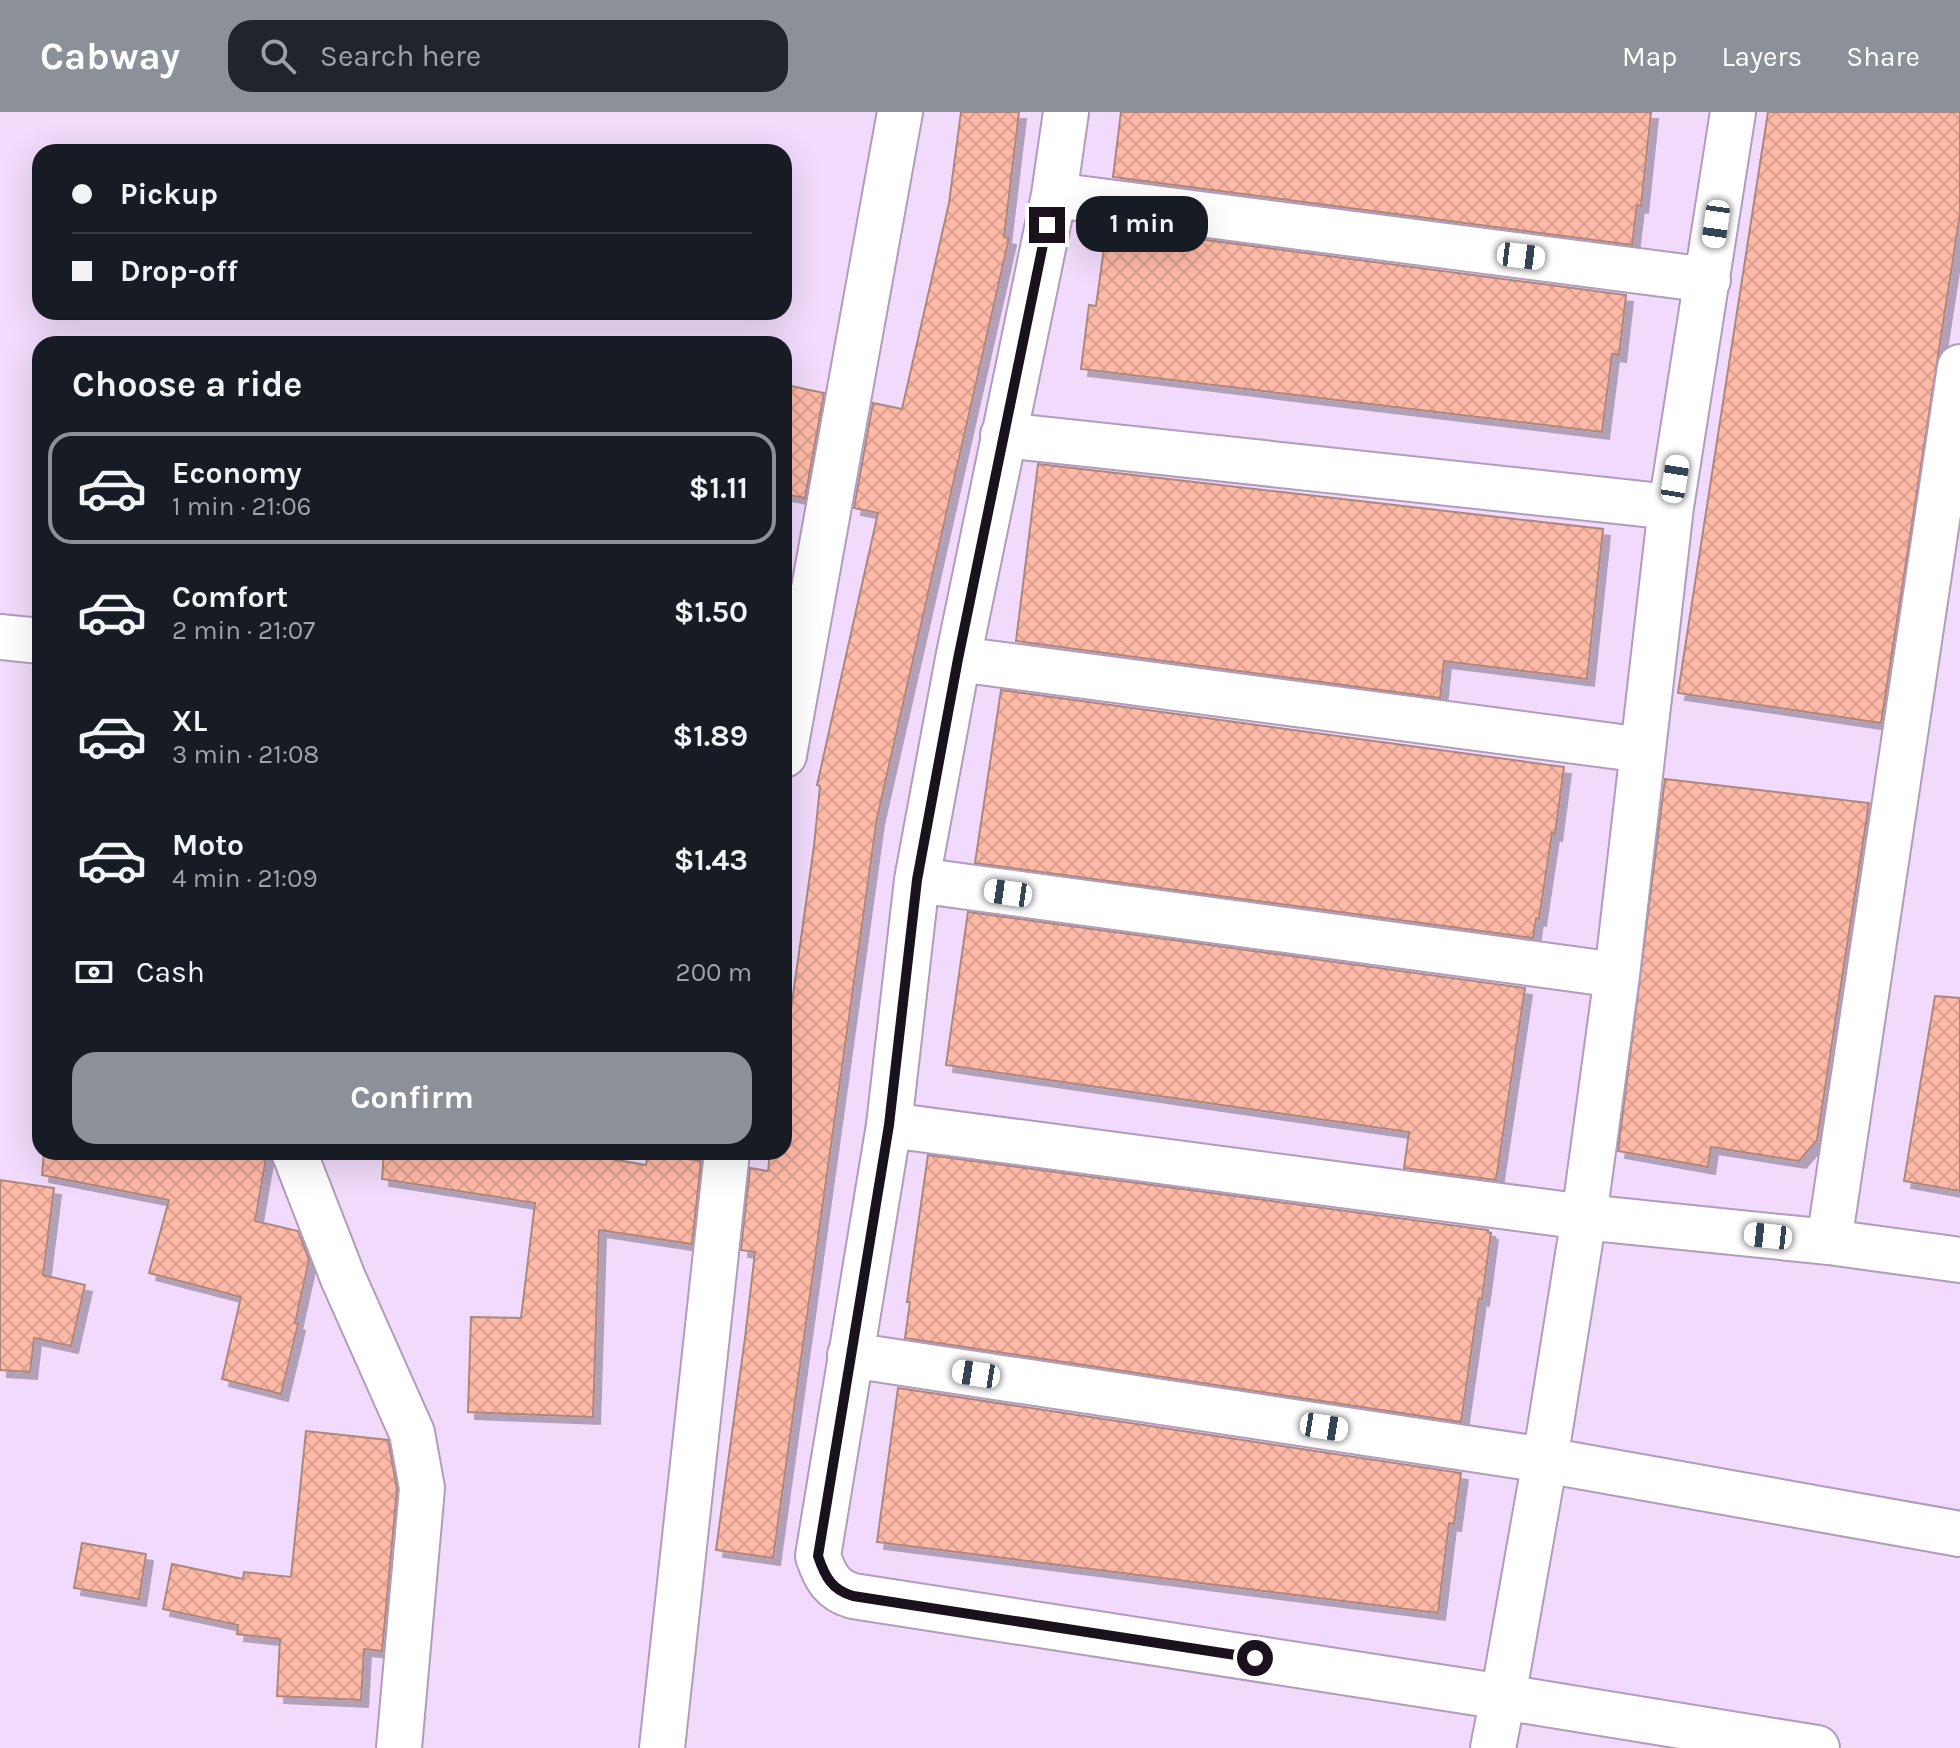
<!DOCTYPE html>
<html lang="en">
<head>
<meta charset="utf-8">
<style>
  :root { --surface:#171b24; --page:#20242c; --text:#f1f3f6; --muted:#9ea1a6; --line:#363941; --accent:#8c9099 }
  body { margin:0; font-family:Karla,sans-serif; background:var(--page); color:var(--text); height:100vh; display:flex; flex-direction:column; font-size:30px; white-space:nowrap }
  * { box-sizing:border-box; margin:0 }
  p { font-size:26px; color:var(--muted) }
  .icon { flex:none; width:44px; height:44px; fill:none; stroke:currentColor; stroke-width:2; stroke-linecap:round; stroke-linejoin:round }
  .map { position:relative; flex:1; overflow:hidden }
  .drawer { position:absolute; left:32px; top:224px; width:760px; height:824px; display:flex; flex-direction:column; background:var(--surface); border-radius:24px; box-shadow:0 8px 32px #0002 }
  .drawer>* { flex:none }
  .guide { position:absolute; left:32px; top:32px; width:760px; height:176px; border-radius:24px; box-shadow:0 8px 32px #0002; display:grid; align-content:center; height:176px; padding:0 40px; background:var(--surface) }
  .end { position:absolute; width:36px; height:36px; margin:-18px; border:10px solid #19111c; background:#fff; box-shadow:0 0 0 4px #fff }
  .from { border-radius:50% }
  .bubble { position:absolute; height:56px; border-radius:24px; background:var(--surface); box-shadow:0 8px 32px #0002; font-size:26px; font-weight:700; line-height:56px; text-align:center }
  .car { position:absolute; width:24px; height:48px; margin:-24px -12px; border-radius:10px; box-shadow:0 0 6px 2px #0007; background:linear-gradient(#fff 24%,#345 0 40%,#fff 0 76%,#345 0 86%,#fff 0) }
  .guide b { display:flex; align-items:center; gap:28px; height:76px; font-size:30px }
  .guide b+b { border-top:2px solid var(--line) }
  .guide i { width:20px; height:20px; background:var(--text) }
  ul { padding:0; list-style:none }
  li { display:flex; align-items:center; gap:24px; height:112px; margin:0 16px 12px; padding:0 24px; border:4px solid transparent; border-radius:24px }
  li div { flex:1 }
  li b { display:block; font-size:30px }
  li em { font-style:normal; font-weight:700 }
  li.current { border-color:var(--accent) }
  li>.icon { width:72px; height:72px; stroke-width:1.5 }
  h2 { padding:0 40px; font-size:36px; line-height:96px }
  .pay { display:flex; align-items:center; gap:20px; height:88px; padding:0 40px; font-size:30px }
  .pay p { margin-inline-start:auto }
  .action { display:flex; gap:16px; margin-top:auto; padding:16px 40px }
  .action a { flex:1; height:92px; border-radius:24px; background:var(--accent); color:#fff; font-size:32px; font-weight:700; line-height:92px; text-align:center }
  header { display:flex; align-items:center; gap:48px; box-sizing:border-box; height:112px; padding:0 40px; background:var(--accent); color:#fff }
  header strong { font-size:38px }
  nav { display:flex; gap:44px; margin-inline-start:auto; font-size:28px }
  .search { width:560px; height:72px; background:var(--page); display:flex; align-items:center; gap:20px; box-sizing:border-box; padding:0 28px; border-radius:24px; color:var(--muted); font-size:30px }
  .map>svg:first-child { display:block }
</style>
</head>
<body>
<header>
<strong>Cabway</strong>
<div class="search"><svg class="icon" aria-label="search" viewBox="0 0 24 24"><circle cx="10" cy="10" r="6"/><path d="M15 15l6 6"/></svg>Search here</div>
<nav><a>Map</a><a>Layers</a><a>Share</a></nav>
</header>
<div class="map">
<svg width="1960" height="1636" viewBox="0 0 1960 1636">
  <defs>
    <pattern id="building-cross-hatch" width="8" height="8" patternUnits="userSpaceOnUse" patternTransform="scale(2)"><rect width="8" height="8" fill="#ffbaa7"/><path d="M0 0l8 8M0 8l8-8" fill="none" stroke="#da9f8f"/></pattern>
    <filter id="shadow"><feDropShadow dx="7" dy="7" stdDeviation="0" flood-color="#0004"/></filter>
  </defs>
  <rect width="100%" height="100%" fill="#f1dafb"/>
  <path fill="url(#building-cross-hatch)" stroke="#ad877c" stroke-width="2" filter="url(#shadow)" d="M961,0H1019L1004,125L1009,126L877,706L773,1446L716,1438L745,1226L755,1140L741,1138L750,1056L768,1059L770,1040H784V947L814,734L820,674L817,673L878,401L854,396L873,291L902,297L949,91Z
    M1121,0H1651L1641,94L1637,93L1632,133L1113,65Z
    M1768,0H1960V102L1881,611L1678,581Z
    M1107,115L1626,183L1619,243L1612,242L1602,320L1081,257L1089,193L1096,194Z
    M791,274L824,281L805,386L784,382V307Z
    M1038,352L1603,417L1587,567L1444,549L1440,586L1016,529Z
    M1001,578L1564,655L1555,722L1552,721L1539,807L1536,806L1533,826L975,751Z
    M1665,667L1869,691L1817,1028L1799,1049L1711,1035L1708,1055L1618,1039Z
    M968,800L1525,876L1496,1068L1404,1056L1409,1020L946,953Z
    M1935,884L1960,886V1079L1904,1069Z
    M44,1040H267L255,1109L298,1119L309,1148L295,1211L298,1212L281,1282L222,1267L241,1185L149,1161L169,1088L42,1063Z
    M384,1040H571L646,1053L648,1041L701,1049L692,1132L599,1118L593,1305L468,1300L471,1205L521,1206L535,1091L382,1067Z
    M928,1043L1488,1118V1120L1491,1121L1482,1187L1479,1186L1461,1310L905,1226L910,1190H907Z
    M0,1068L54,1076L43,1163L85,1173L71,1234L34,1226L30,1260L0,1258Z
    M898,1276L1461,1361L1454,1412L1449,1411L1438,1501L877,1430Z
    M306,1319L388,1328L397,1377L382,1539L364,1537L361,1588L277,1584L280,1527L237,1522L238,1513L163,1497L172,1452L243,1467L244,1460L291,1465Z
    M82,1431L146,1442L139,1487L74,1476Z"/>
  <g fill="none" stroke-linecap="round" stroke-linejoin="round">
    <g stroke="#b19cbb" stroke-width="48">
      <path id="street" d="M1733,0L1671,395L1617,863L1584,1105L1829,1130L1960,1148
        M1054,83L1708,168
        M1003,323L1671,395
        M0,525L40,529
        M958,547L1643,638
        M784,643L900,0
        M917,768L1617,863
        M889,1013L1584,1105L1545,1348L1503,1585L853,1484C832,1478 825,1465 818,1444L889,1013L917,768L958,547L1054,83L1066,0
        M294,1040L343,1166L412,1321L422,1376L399,1636
        M1829,1130L1960,255
        M850,1243L1545,1348L1960,1422
        M662,1636L727,1040
        M1493,1636L1503,1585L1817,1636"/>
    </g>
    <use href="#street" stroke="#fff" stroke-width="44"/>
  </g>
  <g fill="none" stroke-linecap="round" stroke-linejoin="round">
    <path stroke="#19111c" stroke-width="10" d="M1047,113L958,547L917,768L889,1013L818,1444C825,1465 832,1478 853,1484L1255,1546"/>
  </g>
</svg>
<i class="end from" style="left:1255px;top:1546px"></i>
<i class="end" style="left:1047px;top:113px"></i>
<div class="bubble" style="left:1076px;top:84px;width:132px">1 min</div>
<i class="car" style="left:1716px;top:112px;rotate:188deg"></i>
<i class="car" style="left:1521px;top:144px;rotate:97deg"></i>
<i class="car" style="left:1675px;top:367px;rotate:9deg"></i>
<i class="car" style="left:1008px;top:781px;rotate:278deg"></i>
<i class="car" style="left:1768px;top:1124px;rotate:276deg"></i>
<i class="car" style="left:976px;top:1262px;rotate:279deg"></i>
<i class="car" style="left:1324px;top:1315px;rotate:99deg"></i>
<div class="guide">
<b><i class="from"></i>Pickup</b>
<b><i></i>Drop-off</b>
</div>
<section class="drawer">
<h2>Choose a ride</h2>
<ul>
<li class="current"><svg class="icon" aria-label="car" viewBox="0 0 24 24"><path d="M5 17H2v-5l4-1 3-4h7l3 4 3 1v5h-3M9 17h6M6 11h13"/><circle cx="7" cy="17" r="2"/><circle cx="17" cy="17" r="2"/></svg><div><b>Economy</b><p>1 min · 21:06</p></div><em>$1.11</em></li>
<li><svg class="icon" aria-label="car" viewBox="0 0 24 24"><path d="M5 17H2v-5l4-1 3-4h7l3 4 3 1v5h-3M9 17h6M6 11h13"/><circle cx="7" cy="17" r="2"/><circle cx="17" cy="17" r="2"/></svg><div><b>Comfort</b><p>2 min · 21:07</p></div><em>$1.50</em></li>
<li><svg class="icon" aria-label="car" viewBox="0 0 24 24"><path d="M5 17H2v-5l4-1 3-4h7l3 4 3 1v5h-3M9 17h6M6 11h13"/><circle cx="7" cy="17" r="2"/><circle cx="17" cy="17" r="2"/></svg><div><b>XL</b><p>3 min · 21:08</p></div><em>$1.89</em></li>
<li><svg class="icon" aria-label="car" viewBox="0 0 24 24"><path d="M5 17H2v-5l4-1 3-4h7l3 4 3 1v5h-3M9 17h6M6 11h13"/><circle cx="7" cy="17" r="2"/><circle cx="17" cy="17" r="2"/></svg><div><b>Moto</b><p>4 min · 21:09</p></div><em>$1.43</em></li>
</ul>
<div class="pay"><svg class="icon" aria-label="cash" viewBox="0 0 24 24"><path d="M3 7h18v10H3z"/><circle cx="12" cy="12" r="2"/></svg>Cash<p>200 m</p></div>
<div class="action"><a>Confirm</a></div>
</section>
</div>
</body>
</html>
